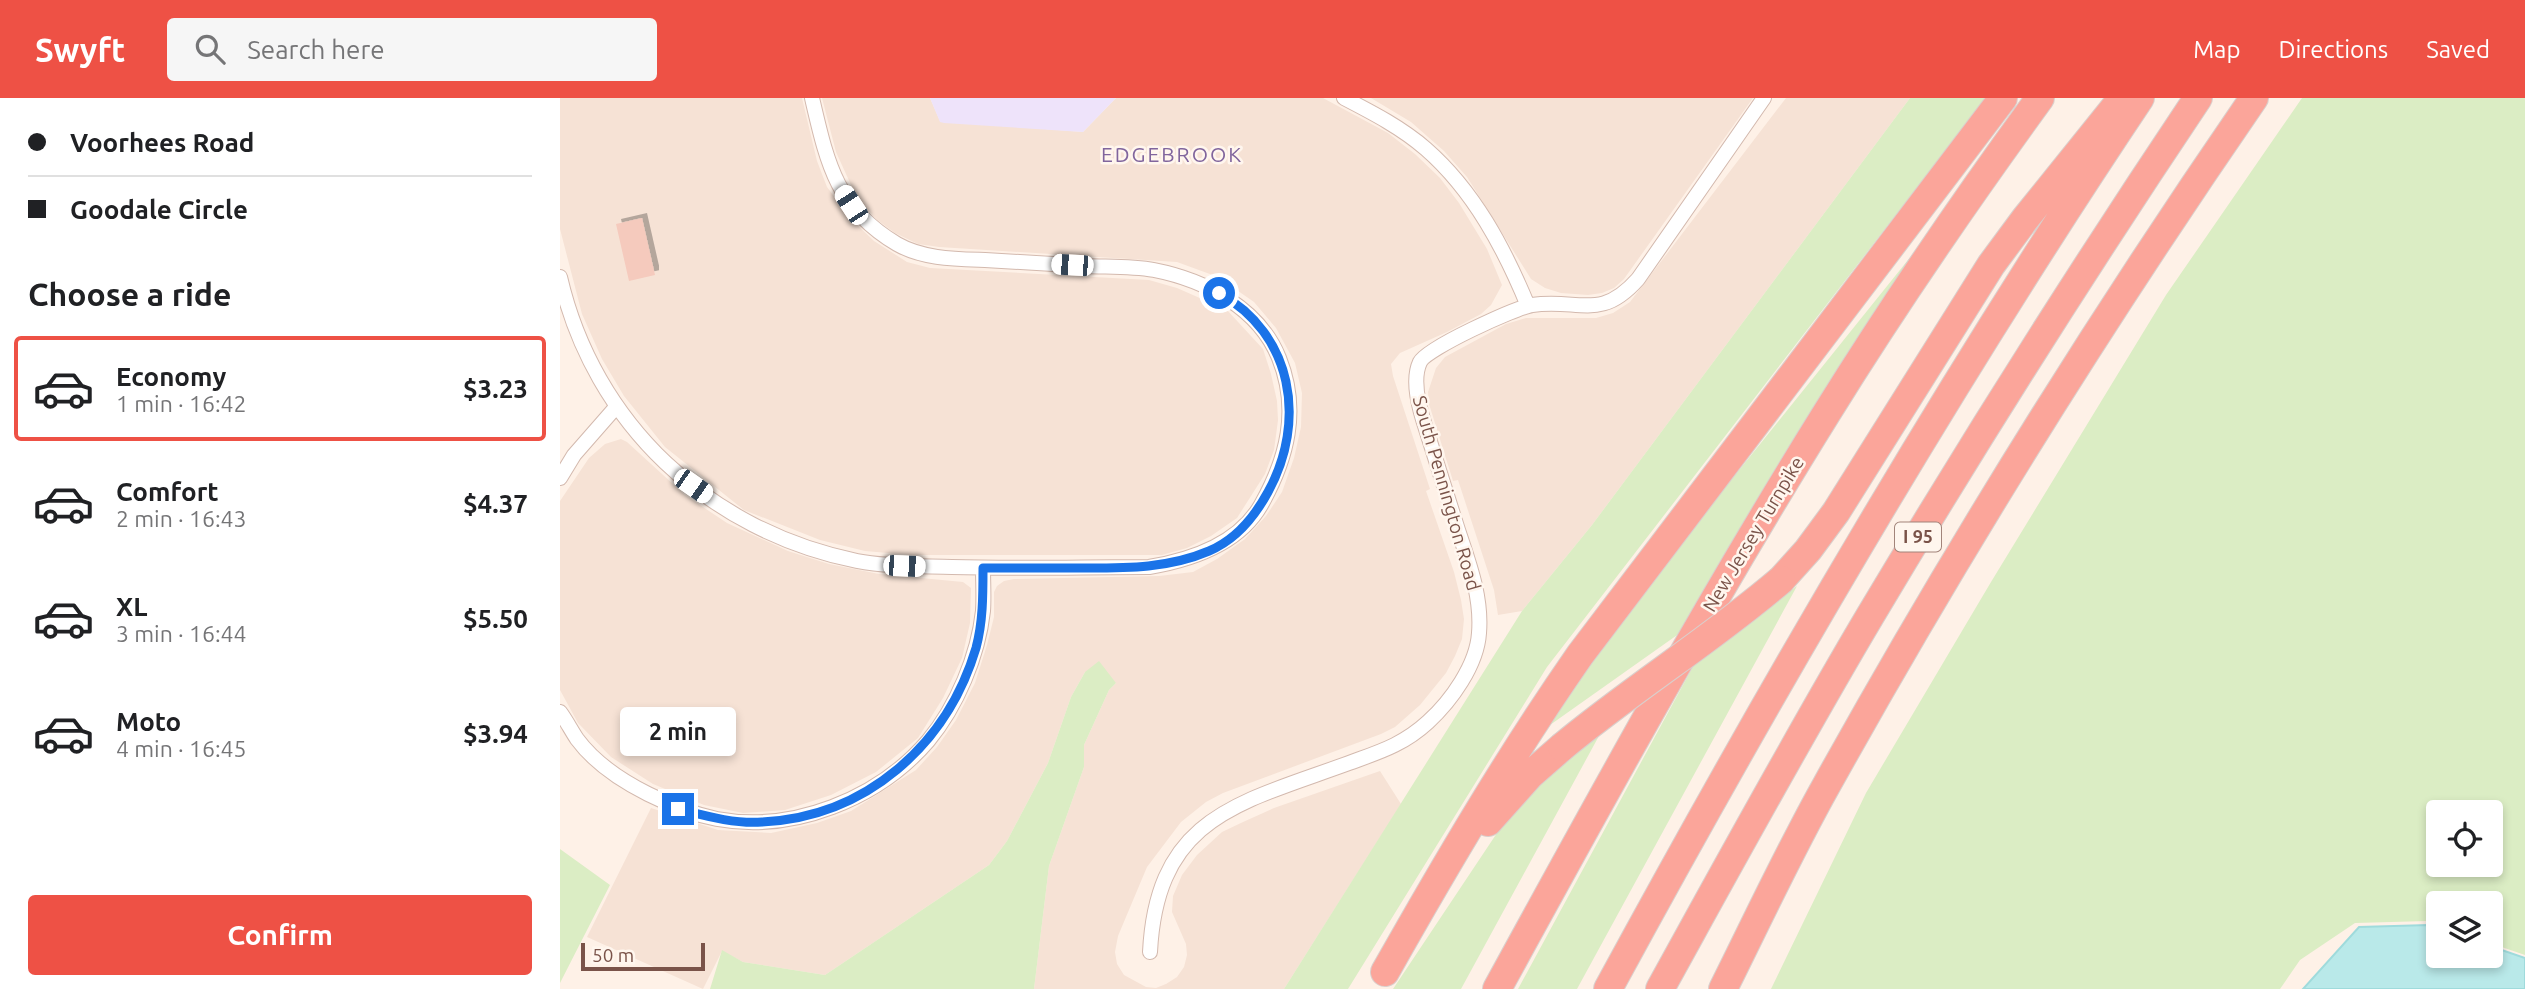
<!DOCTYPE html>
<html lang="en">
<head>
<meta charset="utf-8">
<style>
  :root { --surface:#fff; --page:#f6f6f6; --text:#202124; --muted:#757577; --line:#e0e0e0; --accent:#ee5145 }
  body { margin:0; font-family:Ubuntu,sans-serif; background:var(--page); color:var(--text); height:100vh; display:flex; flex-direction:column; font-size:26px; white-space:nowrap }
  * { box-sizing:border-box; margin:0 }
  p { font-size:23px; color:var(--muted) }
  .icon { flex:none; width:38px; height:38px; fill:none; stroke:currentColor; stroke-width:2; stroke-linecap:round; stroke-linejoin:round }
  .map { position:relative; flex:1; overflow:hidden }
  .drawer { display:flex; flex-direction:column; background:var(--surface); width:560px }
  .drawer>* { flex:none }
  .guide { display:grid; align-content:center; height:154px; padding:0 28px; background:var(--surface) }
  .buttons { position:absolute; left:1866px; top:702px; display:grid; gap:14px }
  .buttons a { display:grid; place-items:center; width:77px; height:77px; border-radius:7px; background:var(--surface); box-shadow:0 4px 10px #0003; font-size:35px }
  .scale { position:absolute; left:21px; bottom:18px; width:124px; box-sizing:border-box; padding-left:7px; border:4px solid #7a5349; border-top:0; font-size:19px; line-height:24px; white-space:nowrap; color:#7a5349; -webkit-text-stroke:5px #fff6ee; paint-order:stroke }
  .end { position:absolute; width:32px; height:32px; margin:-16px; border:9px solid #1a73e8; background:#fff; box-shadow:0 0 0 4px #fff }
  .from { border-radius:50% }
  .bubble { position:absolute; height:49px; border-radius:7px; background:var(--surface); box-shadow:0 4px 10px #0003; font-size:23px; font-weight:600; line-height:49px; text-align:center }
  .car { position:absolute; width:21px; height:42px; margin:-21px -10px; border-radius:9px; box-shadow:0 0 5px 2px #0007; background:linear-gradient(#fff 24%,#345 0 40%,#fff 0 76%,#345 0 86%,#fff 0) }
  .guide b { display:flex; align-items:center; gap:24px; height:66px; font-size:26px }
  .guide b+b { border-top:2px solid var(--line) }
  .guide i { width:18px; height:18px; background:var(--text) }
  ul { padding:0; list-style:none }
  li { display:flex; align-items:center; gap:21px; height:105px; margin:0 14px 10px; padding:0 14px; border:4px solid transparent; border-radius:7px }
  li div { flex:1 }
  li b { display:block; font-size:26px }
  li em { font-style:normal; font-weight:600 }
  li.active { border-color:var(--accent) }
  li>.icon { width:63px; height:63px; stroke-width:1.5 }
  h2 { padding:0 28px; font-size:32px; line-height:84px }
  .primary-button { display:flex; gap:14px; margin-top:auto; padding:14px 28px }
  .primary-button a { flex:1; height:80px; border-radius:7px; background:var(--accent); color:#fff; font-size:28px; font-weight:600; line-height:80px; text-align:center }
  header { display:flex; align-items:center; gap:42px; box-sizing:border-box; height:98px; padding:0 35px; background:var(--accent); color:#fff }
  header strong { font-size:33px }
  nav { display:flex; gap:38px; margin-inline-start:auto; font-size:24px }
  .search { width:490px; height:63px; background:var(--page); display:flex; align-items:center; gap:18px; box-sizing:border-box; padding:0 24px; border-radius:7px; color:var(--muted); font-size:26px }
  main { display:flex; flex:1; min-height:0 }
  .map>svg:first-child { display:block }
</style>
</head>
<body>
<header>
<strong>Swyft</strong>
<div class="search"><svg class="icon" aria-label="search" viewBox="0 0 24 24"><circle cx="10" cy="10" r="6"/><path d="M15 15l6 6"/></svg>Search here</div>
<nav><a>Map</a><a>Directions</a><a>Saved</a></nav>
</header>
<main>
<section class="drawer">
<div class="guide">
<b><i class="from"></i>Voorhees Road</b>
<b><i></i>Goodale Circle</b>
</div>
<h2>Choose a ride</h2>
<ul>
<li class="active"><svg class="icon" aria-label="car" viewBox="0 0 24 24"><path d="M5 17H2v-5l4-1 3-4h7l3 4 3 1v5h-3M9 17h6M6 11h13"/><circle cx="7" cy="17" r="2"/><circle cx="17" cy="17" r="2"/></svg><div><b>Economy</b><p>1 min · 16:42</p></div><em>$3.23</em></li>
<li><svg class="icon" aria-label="car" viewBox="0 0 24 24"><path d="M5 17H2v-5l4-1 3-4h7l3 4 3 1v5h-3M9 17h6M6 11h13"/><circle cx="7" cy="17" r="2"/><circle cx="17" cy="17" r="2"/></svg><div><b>Comfort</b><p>2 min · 16:43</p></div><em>$4.37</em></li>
<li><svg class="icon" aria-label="car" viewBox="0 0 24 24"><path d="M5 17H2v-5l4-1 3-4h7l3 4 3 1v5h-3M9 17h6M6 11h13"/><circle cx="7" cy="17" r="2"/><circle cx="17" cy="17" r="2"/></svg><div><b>XL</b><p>3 min · 16:44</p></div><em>$5.50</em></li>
<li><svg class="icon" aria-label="car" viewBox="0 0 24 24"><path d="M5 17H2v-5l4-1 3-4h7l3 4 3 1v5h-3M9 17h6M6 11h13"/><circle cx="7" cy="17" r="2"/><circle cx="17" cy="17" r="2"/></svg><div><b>Moto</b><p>4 min · 16:45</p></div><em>$3.94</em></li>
</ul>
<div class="primary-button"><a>Confirm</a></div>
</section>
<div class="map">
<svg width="1965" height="891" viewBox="0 0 1965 891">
  <defs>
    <filter id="shadow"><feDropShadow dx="5" dy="-5" stdDeviation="0" flood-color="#0004"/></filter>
  </defs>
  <rect width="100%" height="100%" fill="#fef1e7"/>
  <path fill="#f6e2d5" d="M0,0H242L257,63L267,89L291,121L314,143L347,164L370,170L589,182L617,190L667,212L703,251L711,276L717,303L718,322L714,352L705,376L677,420L651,438L627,450L602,457H351L305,453L260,442L184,412L105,349L64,298L42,261L22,216L0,131Z
    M262,0H370L380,23L523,34L556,0H763L828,35L855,56L880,80L899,105L927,151L942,187L931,207L921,216L887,234L840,255L831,266L833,278L870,391L866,393L894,474L901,502L904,521L902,541L895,558L886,575L860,607L835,629L821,636L663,695L646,704L621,724L587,769L558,838L555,854L557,866L564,877L586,889L596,890L606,886L617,879L624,869L627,857L626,846L612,814L613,798L622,777L637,757L662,734L683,724L714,710L820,673L841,706L724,891H474L489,768L524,669V647L549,592L556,585L525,574L511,599L488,665L447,743L429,767L265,877L183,864L162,853L143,891L27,839L91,710L158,732L211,735L257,725L291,713L356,672L377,649L396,622L415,585L427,547L434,519V494L437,488L444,483L454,481L599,478L633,474L657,461L685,441L706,418L722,394L734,360L741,329L742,295L735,265L716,230L694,204L658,179L617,164L379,149L358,146L335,135L316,121L296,98L276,54Z
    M811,0H1193L1064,181L1054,190L1042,195L1028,197L1001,195L985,190L971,181L907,79L884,53L851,24Z
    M1226,0H1350L1032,427L962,513L938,517L934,492L898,382L893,383L869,306L868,294L876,270L885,259L946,226L966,220H1036L1053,215L1070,204Z
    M61,341L67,344L125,397L167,425L228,453L269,466L319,476L403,484L411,490L410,525L402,560L383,600L358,640L316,674L271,697L225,712L183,715L144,707L93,686L51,659L18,625L0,592V403L29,360L45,346Z"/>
  <path fill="#eee3fa" d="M370,0H556L523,34L384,25L380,24Z"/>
  <path fill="#dbedc4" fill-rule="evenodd" d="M1350,0H1426L987,569L788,891H724L962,513L1032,427Z
    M1742,0H1965V857L1930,845V805H1878V826L1868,823L1795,825L1740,862L1720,891H1211L1306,695L1431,484L1606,197ZM1878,714H1930V766H1878Z
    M1356,152L1120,535L990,627L1057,524Z
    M1237,488L1017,891H958L1136,563Z
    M539,563L556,585L549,592L524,647V669L489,768L474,891H150L162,852L183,864L265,877L429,767L447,743L488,665L511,599L525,574Z
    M1046,625L901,891H833L955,708Z
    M0,751L50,787L0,885Z"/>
  <path fill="#b9e9e9" stroke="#9fdbdc" stroke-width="2" d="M1869,827L1878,830V858H1930V848L1965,860V891H1743L1799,829Z"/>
  <path fill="#f5cabd" filter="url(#shadow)" d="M82,120L95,177L69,183L56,126Z"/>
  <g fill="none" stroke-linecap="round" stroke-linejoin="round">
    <g stroke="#d3b9ae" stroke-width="16">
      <path id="minor" d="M784,0C813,15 842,30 866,51C914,93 944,150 968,208
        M0,179C34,326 149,433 297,463C328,469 361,468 392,469C458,471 523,469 589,469C631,462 678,447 701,407C727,361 740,312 719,260C699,210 645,182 594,172C572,168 548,169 526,168C492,166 458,164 425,162C396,161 363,161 337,146C276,110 267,64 252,0
        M0,380L14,357L56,309
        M0,614C6,622 11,632 17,641C34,664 62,683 88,696C110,707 132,716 157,721C233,735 318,701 368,643C397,608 418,558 423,513C424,499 423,484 423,470
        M590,854C597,718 680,705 789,665C819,654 843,647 868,624C891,603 917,567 919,535C922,499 909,465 898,432C887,398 877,365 866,331C860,313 851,283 860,264C867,250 955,210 972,207C1019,200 1040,224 1078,181L1204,0"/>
    </g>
    <g stroke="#dacfcc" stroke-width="30">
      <path id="motorway" d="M1221,482L1248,452L1276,414L1431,167L1465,121L1556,8
        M928,724L970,677L1002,649
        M825,874C886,766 949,659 1020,557L1443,0
        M937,891C1043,697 1149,504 1266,316C1333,208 1405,103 1480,0
        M1048,891C1213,587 1387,288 1580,0
        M1100,891C1169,766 1237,641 1310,518C1415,342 1524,170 1638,0
        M1163,891C1197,823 1229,754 1266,688C1397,452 1541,222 1694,0"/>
    </g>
    <use href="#minor" stroke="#fff" stroke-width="14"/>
    <use href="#motorway" stroke="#fba59a" stroke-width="28"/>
    <g stroke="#dacfcc" stroke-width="30" stroke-linecap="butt">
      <path id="motorway-bridge" d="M1002,649C1073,590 1151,542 1221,482"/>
    </g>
    <use href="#motorway-bridge" stroke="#fba59a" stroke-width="28"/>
  </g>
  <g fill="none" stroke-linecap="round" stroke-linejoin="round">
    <path stroke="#1a73e8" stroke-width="9" d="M118,711C146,718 174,726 202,724C306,719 387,647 416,550C423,524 423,497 423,470C455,470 487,470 519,470C564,470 607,471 649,453C675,442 695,418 708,394C747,323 733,236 659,195"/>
  </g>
  <g text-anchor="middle" stroke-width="5" stroke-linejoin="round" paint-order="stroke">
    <rect fill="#fff6ee" stroke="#a2847a" stroke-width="2" x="1335" y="424.5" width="46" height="29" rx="5"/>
    <g font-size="18" font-weight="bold" fill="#7a5349">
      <text x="1358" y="445">I 95</text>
    </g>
    <g font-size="19" fill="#7a5349" stroke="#fff6ee">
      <text transform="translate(887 395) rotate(74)" y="7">South Pennington Road</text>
      <text transform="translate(1193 436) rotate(-59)" y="7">New Jersey Turnpike</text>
    </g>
    <g font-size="21" letter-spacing="2" fill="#81659d" stroke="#fff6ee">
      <text x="612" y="64">EDGEBROOK</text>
    </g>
  </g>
</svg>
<div class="buttons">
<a><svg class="icon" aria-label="locate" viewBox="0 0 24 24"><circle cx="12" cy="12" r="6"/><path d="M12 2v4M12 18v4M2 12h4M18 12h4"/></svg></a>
<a><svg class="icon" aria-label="layers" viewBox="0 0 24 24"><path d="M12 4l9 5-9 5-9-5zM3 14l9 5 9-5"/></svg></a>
</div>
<div class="scale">50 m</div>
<i class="end from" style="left:659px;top:195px"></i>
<i class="end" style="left:118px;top:711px"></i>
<div class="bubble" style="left:60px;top:609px;width:116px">2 min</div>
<i class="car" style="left:291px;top:107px;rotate:327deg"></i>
<i class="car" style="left:512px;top:167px;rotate:273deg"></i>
<i class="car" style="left:133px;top:388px;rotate:125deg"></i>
<i class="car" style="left:344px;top:468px;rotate:92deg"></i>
</div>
</main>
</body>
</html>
